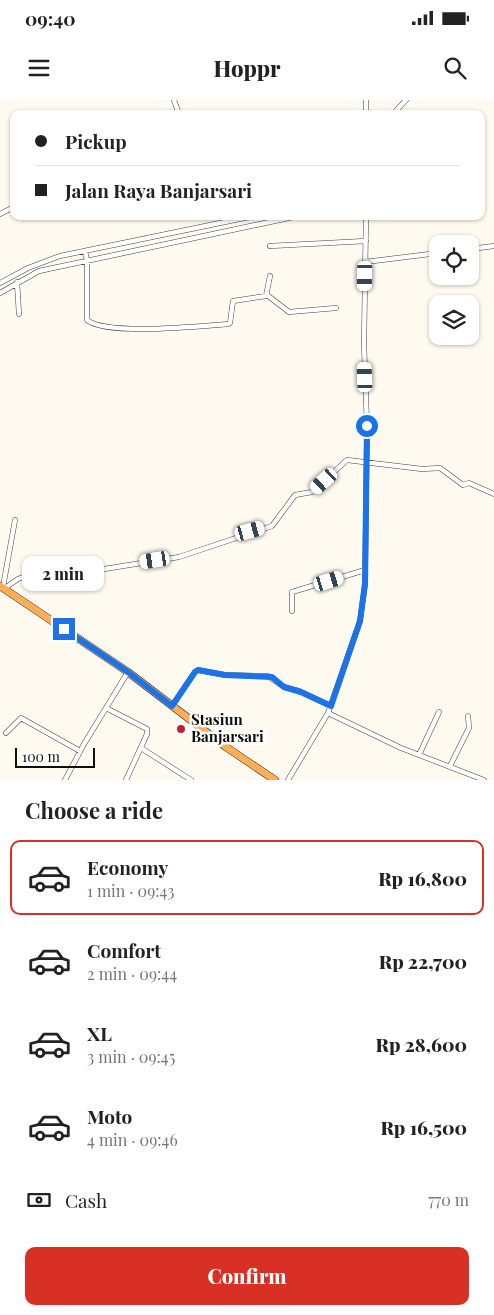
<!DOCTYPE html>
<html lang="en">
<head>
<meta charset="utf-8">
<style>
  :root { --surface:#fff; --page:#f6f6f6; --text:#222; --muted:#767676; --line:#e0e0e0; --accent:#d93025 }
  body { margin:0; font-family:"Playfair Display",serif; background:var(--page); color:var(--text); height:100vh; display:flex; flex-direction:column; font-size:19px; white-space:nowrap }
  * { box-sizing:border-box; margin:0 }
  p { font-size:16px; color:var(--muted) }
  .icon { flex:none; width:28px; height:28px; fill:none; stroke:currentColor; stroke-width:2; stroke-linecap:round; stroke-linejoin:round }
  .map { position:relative; height:680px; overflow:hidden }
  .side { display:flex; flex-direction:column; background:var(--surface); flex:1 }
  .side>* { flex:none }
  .hud { position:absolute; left:10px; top:10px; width:475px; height:110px; border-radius:10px; box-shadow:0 1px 4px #0004; display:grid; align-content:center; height:110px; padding:0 25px; background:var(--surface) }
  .fabs { position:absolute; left:429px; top:135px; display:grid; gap:10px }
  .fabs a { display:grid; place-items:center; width:50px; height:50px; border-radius:10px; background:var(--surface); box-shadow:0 1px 4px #0004; font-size:25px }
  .scale { position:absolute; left:15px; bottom:12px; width:80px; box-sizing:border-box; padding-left:5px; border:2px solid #0e0e0e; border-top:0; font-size:14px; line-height:18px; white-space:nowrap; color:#0e0e0e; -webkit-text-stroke:4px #fff; paint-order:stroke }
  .end { position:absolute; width:22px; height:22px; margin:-11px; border:6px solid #1a73e8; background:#fff; box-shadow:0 0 0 2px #fff }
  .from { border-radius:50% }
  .bubble { position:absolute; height:35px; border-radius:10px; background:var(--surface); box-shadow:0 1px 4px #0004; font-size:16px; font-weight:800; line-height:35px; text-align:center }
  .car { position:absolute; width:15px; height:30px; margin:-15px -8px; border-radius:6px; box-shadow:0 0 4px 1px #0007; background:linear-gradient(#fff 24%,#345 0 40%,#fff 0 76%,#345 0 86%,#fff 0) }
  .hud b { display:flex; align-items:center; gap:18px; height:48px; font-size:19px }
  .hud b+b { border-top:1px solid var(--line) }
  .hud i { width:12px; height:12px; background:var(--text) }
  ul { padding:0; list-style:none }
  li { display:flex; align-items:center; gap:15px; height:75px; margin:0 10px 8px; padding:0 15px; border:2px solid transparent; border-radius:10px }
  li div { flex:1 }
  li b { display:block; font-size:19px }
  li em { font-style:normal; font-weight:800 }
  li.active { border-color:var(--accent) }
  li>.icon { width:45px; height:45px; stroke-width:1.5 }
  h2 { padding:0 25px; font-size:22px; line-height:60px }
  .pay { display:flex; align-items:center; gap:12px; height:55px; padding:0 25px; font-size:19px }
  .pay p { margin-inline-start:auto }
  .button { display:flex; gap:10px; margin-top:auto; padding:10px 25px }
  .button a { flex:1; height:58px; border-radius:10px; background:var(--accent); color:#fff; font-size:20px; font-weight:800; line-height:58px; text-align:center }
  .status { display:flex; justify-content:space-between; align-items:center; height:35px; padding:0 25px; background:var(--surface); direction:ltr }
  .status svg { height:14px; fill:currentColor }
  header { display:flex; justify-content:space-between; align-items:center; height:65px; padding:0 25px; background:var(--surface); font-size:22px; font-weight:800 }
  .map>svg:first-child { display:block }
</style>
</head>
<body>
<div class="status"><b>09:40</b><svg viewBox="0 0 49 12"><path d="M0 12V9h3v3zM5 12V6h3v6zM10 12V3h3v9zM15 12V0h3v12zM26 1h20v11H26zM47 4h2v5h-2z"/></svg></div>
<header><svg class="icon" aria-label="menu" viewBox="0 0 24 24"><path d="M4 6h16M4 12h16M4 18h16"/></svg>Hoppr<svg class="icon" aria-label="search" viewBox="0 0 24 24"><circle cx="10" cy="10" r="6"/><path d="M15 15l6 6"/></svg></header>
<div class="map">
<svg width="494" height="680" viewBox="0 0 494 680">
  <rect width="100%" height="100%" fill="#fffaef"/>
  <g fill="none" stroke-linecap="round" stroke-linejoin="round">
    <g stroke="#414141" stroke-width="5.5">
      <path id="minor" d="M174,0L179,14
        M366,14V0
        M393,14L406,0
        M0,114L14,107
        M270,146L366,141
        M470,149L494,146
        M85,151L87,160V220C107,236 200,226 228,224L230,223L233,201L266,196L270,176
        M365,162L438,153
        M17,182L19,214
        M0,183L28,168L60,156L254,116
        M0,193L39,171L298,116
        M267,195L289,212L336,208
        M3,487L15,420
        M5,488L18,479L28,475H67L179,457L272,426L295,395L312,392L347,360L422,369L440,368L463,385L469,383L494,394
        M292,511V492L365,470
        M172,606L195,572L198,570L225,575L268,576L284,587L299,591L331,606
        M106,608L147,629V634L126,680
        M328,613L401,648L484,680
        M6,633L21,618L80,651
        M141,648L191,680
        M419,655L439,612
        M450,666L469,628L468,616
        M65,680L84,644L128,572
        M288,680L328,613L360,521L365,484L367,326L364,244L366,116"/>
    </g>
    <g stroke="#1f1f1f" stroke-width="8">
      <path id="trunk" d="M0,486L128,572L226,647L275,680"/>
    </g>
    <use href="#minor" stroke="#fff" stroke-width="4.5"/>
    <use href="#trunk" stroke="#feae57" stroke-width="7"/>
  </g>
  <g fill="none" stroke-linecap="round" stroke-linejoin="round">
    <path stroke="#1a73e8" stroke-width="6" d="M64,529L128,572L172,606L195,572L198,570L225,575L272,577L284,587L301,592L331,606L360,521L365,484L367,326"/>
  </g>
  <circle fill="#c71d33" stroke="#fff" stroke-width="2" cx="181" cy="629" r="5"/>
  <g text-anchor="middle" stroke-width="5" stroke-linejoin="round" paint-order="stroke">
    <g font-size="15" font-weight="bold" fill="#0e0e0e" stroke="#fff" text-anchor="start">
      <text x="191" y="625">Stasiun<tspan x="191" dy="17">Banjarsari</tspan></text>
    </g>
  </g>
</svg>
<div class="fabs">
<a><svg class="icon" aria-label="locate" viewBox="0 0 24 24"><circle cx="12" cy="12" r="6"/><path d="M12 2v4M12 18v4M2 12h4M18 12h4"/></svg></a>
<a><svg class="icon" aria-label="layers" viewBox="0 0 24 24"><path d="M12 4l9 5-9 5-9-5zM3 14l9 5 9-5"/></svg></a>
</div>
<div class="scale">100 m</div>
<i class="end from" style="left:367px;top:326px"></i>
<i class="end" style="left:64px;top:529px"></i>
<div class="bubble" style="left:22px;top:456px;width:82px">2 min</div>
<i class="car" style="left:365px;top:176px;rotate:181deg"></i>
<i class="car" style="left:365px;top:277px;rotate:358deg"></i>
<i class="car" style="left:324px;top:381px;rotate:228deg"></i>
<i class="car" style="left:250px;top:431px;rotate:75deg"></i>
<i class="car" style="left:155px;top:460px;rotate:261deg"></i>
<i class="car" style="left:329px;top:481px;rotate:73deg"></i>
<div class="hud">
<b><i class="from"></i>Pickup</b>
<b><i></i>Jalan Raya Banjarsari</b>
</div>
</div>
<section class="side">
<h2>Choose a ride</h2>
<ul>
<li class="active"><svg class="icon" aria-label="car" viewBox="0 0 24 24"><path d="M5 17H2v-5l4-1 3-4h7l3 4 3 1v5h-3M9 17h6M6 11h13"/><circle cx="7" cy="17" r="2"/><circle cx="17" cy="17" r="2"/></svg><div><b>Economy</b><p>1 min · 09:43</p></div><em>Rp 16,800</em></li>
<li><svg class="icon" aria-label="car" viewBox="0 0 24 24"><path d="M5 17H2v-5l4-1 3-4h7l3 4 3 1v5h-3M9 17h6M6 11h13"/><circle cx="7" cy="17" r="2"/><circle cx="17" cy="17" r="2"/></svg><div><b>Comfort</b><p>2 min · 09:44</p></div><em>Rp 22,700</em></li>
<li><svg class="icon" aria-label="car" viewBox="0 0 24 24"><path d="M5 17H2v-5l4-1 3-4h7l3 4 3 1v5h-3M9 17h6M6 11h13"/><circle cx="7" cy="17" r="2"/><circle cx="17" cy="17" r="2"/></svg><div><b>XL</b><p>3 min · 09:45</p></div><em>Rp 28,600</em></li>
<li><svg class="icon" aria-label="car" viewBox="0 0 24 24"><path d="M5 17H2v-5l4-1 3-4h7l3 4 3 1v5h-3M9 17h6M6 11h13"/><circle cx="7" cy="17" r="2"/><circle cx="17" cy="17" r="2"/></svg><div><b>Moto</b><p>4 min · 09:46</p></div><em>Rp 16,500</em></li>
</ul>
<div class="pay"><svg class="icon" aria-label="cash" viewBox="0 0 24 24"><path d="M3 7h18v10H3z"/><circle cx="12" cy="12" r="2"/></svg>Cash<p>770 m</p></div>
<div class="button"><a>Confirm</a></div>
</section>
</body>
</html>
